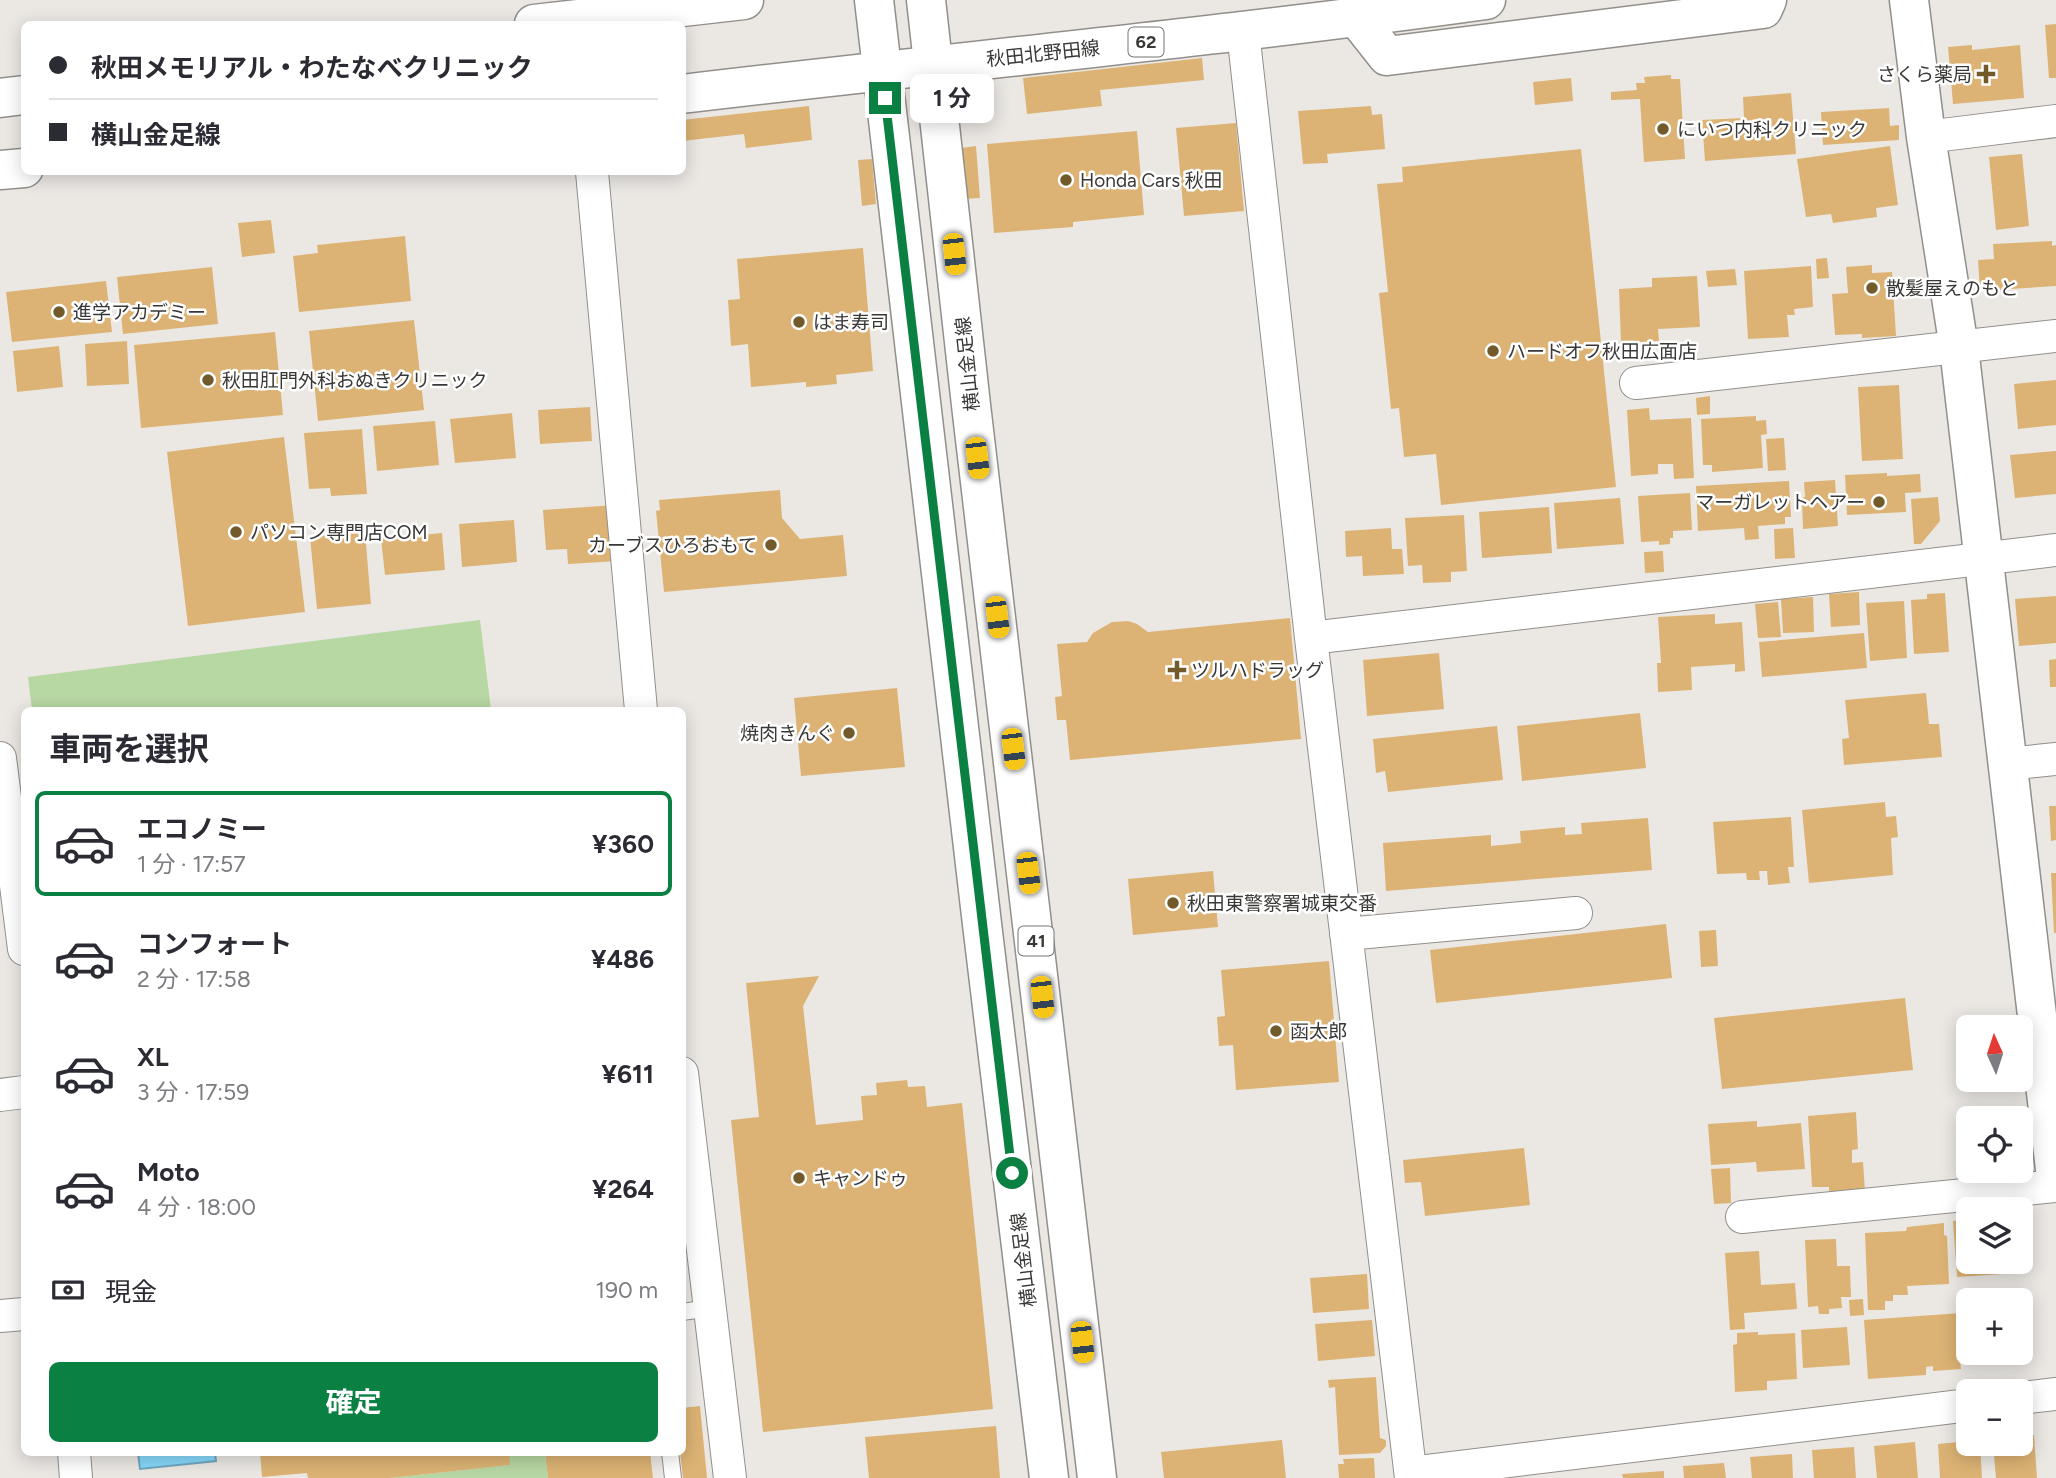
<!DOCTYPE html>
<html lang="ja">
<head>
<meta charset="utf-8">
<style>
  :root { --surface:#fff; --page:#f7f7f7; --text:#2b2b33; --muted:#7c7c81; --line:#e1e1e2; --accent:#0b8043 }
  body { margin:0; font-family:Figtree,"Noto Sans JP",sans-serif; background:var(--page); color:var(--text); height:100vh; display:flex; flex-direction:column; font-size:26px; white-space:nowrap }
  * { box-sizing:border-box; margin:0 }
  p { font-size:23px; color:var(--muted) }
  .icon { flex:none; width:38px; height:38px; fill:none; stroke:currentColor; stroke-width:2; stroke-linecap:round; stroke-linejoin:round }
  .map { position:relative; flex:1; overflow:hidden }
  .side { position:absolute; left:21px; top:707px; width:665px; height:749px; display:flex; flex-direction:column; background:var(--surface); border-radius:10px; box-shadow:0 4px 18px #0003 }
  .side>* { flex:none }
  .top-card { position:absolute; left:21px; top:21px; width:665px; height:154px; border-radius:10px; box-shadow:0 4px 18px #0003; display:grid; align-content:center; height:154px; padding:0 28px; background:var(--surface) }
  .needle { width:46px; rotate:357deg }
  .tools { position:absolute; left:1956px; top:1015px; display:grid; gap:14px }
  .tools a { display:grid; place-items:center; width:77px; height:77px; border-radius:10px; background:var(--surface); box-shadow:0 4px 18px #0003; font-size:35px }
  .end { position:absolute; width:32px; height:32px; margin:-16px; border:9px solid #0b8043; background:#fff; box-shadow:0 0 0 4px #fff }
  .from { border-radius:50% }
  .bubble { position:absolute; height:49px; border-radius:10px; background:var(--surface); box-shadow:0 4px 18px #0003; font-size:23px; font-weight:700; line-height:49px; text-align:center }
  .car { position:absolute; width:21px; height:42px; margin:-21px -10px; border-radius:9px; box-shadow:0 0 5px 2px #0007; background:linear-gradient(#f5c518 24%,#345 0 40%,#f5c518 0 76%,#345 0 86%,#f5c518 0) }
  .top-card b { display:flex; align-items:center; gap:24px; height:66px; font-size:26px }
  .top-card b+b { border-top:2px solid var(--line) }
  .top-card i { width:18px; height:18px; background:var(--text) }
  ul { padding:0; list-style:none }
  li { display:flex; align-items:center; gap:21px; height:105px; margin:0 14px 10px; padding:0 14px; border:4px solid transparent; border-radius:10px }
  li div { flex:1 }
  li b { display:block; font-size:26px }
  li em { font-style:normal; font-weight:700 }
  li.current { border-color:var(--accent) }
  li>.icon { width:63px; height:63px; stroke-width:1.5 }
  h2 { padding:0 28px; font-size:32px; line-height:84px }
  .pay { display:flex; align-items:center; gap:18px; height:77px; padding:0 28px; font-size:26px }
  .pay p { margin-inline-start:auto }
  .primary-button { display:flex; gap:14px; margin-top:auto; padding:14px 28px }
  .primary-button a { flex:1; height:80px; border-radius:10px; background:var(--accent); color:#fff; font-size:28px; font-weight:700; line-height:80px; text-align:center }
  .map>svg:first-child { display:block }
</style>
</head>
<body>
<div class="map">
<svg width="2056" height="1478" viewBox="0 0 2056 1478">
  <rect width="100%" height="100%" fill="#ebe8e4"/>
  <path fill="#b7d7a3" d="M480,620L491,710H32L28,677Z
    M515,1452L545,1453L548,1478H390L509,1465V1453Z"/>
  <path fill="#86d8fb" stroke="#6fa8c0" stroke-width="2" d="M138,1453H215L216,1461L140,1469Z"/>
  <path fill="#dcb374" d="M2056,24V78H2049L2045,25Z
    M1972,45V50L2020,45L2024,98L1953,104L1948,47Z
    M1202,58L1204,80L1100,90L1102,106L1027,114L1023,78Z
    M1671,75V79H1680L1685,159L1644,162L1640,99L1611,100V92L1637,90L1636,83H1645L1644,77Z
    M1571,78L1573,101L1535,105L1533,82Z
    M1791,93L1796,154L1705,161L1702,120L1744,118L1743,97Z
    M809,106L812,140L746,148L744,134L682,141V120Z
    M1371,106L1372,115L1382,114L1385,149L1327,154L1328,163L1303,164L1298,111Z
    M1889,108L1890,126L1899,125V140L1823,145L1821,112Z
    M1236,123L1244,211L1184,216L1176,128Z
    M1137,131L1144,215L1073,222V227L994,233L987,144Z
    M976,146L980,198L965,199L961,148Z
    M1890,146L1898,205L1876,208L1877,217L1833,223L1831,214L1806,217L1797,159Z
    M1581,149L1616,487L1441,505L1436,454L1404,457L1399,408L1391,409L1379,293L1388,292L1377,184L1403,182L1402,167Z
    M2022,154L2029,226L1996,230L1989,157Z
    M872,159L876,204L862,206L858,160Z
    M271,220L275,253L242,257L238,223Z
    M405,236L411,301L299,312L293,256L318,253L317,245Z
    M2052,241V246L2056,245V286L1980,291L1978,260L1994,259L1993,244Z
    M863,248L873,371L836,375L837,384L806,387V382L751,387L748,344L731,346L728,300L740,299L737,259Z
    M1827,258L1829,278L1817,279L1816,259Z
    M1872,265V273L1892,272L1896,336L1862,338V334L1835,335L1832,294L1848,293L1846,267Z
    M1811,266L1813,307L1794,309L1795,315H1787L1789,337L1748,339L1744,271Z
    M212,267L218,324L123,334L117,277Z
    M1735,269L1737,285L1708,287L1706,271Z
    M1697,276L1700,327L1658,329L1659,341L1621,343L1619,289L1652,287V278Z
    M106,281L112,332L12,342L6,292Z
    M414,320L424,410L318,421L309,331Z
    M275,332L283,415L141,428L134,345Z
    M127,341L129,384L87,386L85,344Z
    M59,346L63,387L17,392L13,351Z
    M2056,380V425L2018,429L2014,384Z
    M1899,385L1903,459L1862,461L1858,387Z
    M1710,396V414L1697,415L1696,398Z
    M590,407L592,441L540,444L538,410Z
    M1649,408L1650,420L1691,418L1694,478L1674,479L1673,464H1658V474L1631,476L1627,410Z
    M512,413L516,458L455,463L450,419Z
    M1756,416V421L1766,420L1767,434L1761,435L1763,468L1712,472V465H1703L1701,419Z
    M435,421L439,465L377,471L373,426Z
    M362,429L367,494L331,496L330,488L309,489L304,433Z
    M284,437L305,612L188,626L167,452Z
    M1784,438L1786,470L1768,471L1766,439Z
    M2056,451V494L2015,498L2010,455Z
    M1887,473V476L1920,474L1921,492L1905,493L1906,512L1847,515L1845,475Z
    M1835,480L1838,526L1803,529L1802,498L1805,497L1804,482Z
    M1789,481L1791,517H1785V524L1758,526L1759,539L1745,540L1744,528L1698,531L1696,486Z
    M780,490L782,518L800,539L843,535L847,576L664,592L656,511L660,510L659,500Z
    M1690,493L1692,530L1673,531V538H1670V544L1659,545V541L1641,542L1638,496Z
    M1938,497L1940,521L1921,544H1914L1911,499Z
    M1620,498L1624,544L1557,549L1554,503Z
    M615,505L618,561L568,564L567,549L546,550L543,510Z
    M1549,507L1552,553L1482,558L1479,512Z
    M1464,515L1467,571L1451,572V582L1423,583L1422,565L1408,566L1405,518Z
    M514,520L517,562L462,567L459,524Z
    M1391,528L1392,549H1402L1404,574L1363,576L1362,556L1346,557L1345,531Z
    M1793,528L1795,558L1775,559L1774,529Z
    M365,532L371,604L317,609L310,537Z
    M442,533L445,570L385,575L381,539Z
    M1663,551L1664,572L1645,573L1644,552Z
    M1859,592L1860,625L1831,627L1829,594Z
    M1945,593L1949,652L1914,654L1911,600L1927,599V594Z
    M2056,596V643L2019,646L2015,599Z
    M1813,597L1814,632L1783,633L1781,599Z
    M1904,601L1907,658L1870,661L1866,603Z
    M1778,602L1781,637L1758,638L1755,604Z
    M1715,614V624L1742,622L1745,671L1735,672V664L1691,667L1692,690L1658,692L1657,663H1661L1658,617Z
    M1290,618L1301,739L1070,760L1066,720H1057L1055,697L1062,696L1057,644L1087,642L1093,633L1112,622L1128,621L1137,624L1148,632Z
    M1864,633L1867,668L1762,677L1759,642Z
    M1439,653L1444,709L1367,716L1363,660Z
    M2056,659V687H2050L2049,660Z
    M897,688L905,767L801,776L794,698Z
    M1926,693L1929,724H1939L1942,757L1844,765L1842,739L1849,738L1845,700Z
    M1640,713L1646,768L1522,781L1517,726Z
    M1497,726L1503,780L1388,792L1385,771L1376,773L1373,739Z
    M1885,802L1886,817L1896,816L1898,837L1891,838L1893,875L1809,883L1802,810Z
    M2049,806H2056V840L2051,841Z
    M1791,817L1794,867H1788L1790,883L1768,885L1767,871H1759L1760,880H1747L1746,873L1717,874L1713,822Z
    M1648,818L1652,870L1386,891L1383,843L1491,835V846L1521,843L1520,831L1565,827V835L1582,834L1581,823Z
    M1213,871L1218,927L1133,935L1128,879Z
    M2051,873H2056V933H2054Z
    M1666,924L1672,978L1436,1003L1430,950Z
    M1716,930L1718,966L1701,967L1699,931Z
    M1329,961L1339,1082L1236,1090L1233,1045L1219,1046L1217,1017L1225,1016L1221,970Z
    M819,976L803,1006L816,1125L863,1120L861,1096L877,1095L876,1083L907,1080L908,1087L925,1086L927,1107L962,1103L993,1409L763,1432L731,1120L759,1117L746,983Z
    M1905,998L1913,1070L1722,1089L1714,1018Z
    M1856,1112L1858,1149L1852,1150V1163L1863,1162L1865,1191L1829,1193V1187H1812L1808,1116Z
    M1757,1121V1127L1801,1123L1805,1169L1757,1172L1756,1162L1711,1165L1708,1124Z
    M1524,1148L1530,1205L1425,1216L1421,1182L1405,1183L1403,1160Z
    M1730,1168L1731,1203L1714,1204L1711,1169Z
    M1969,1220V1262H2002L2003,1274L1957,1277L1953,1221Z
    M1944,1223V1235L1947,1236L1949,1284L1907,1286L1908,1295H1893V1301H1885V1310H1868L1865,1233L1906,1231L1907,1227Z
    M1836,1239L1837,1266H1850L1851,1297H1841L1842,1308L1829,1309V1314H1819L1818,1306L1808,1307L1805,1240Z
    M1759,1251L1761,1285L1795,1283L1797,1309L1744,1313L1745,1329L1730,1330L1725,1253Z
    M1367,1274L1369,1309L1313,1313L1310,1278Z
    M1863,1299L1864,1315L1850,1316L1849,1300Z
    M2031,1301L2033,1334L2021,1335V1302Z
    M1961,1313L1965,1359H1960L1961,1369L1933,1371V1366L1926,1367V1375L1868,1379L1864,1320Z
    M1372,1320L1375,1356L1318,1361L1315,1324Z
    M1847,1327L1850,1365L1803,1368L1801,1330Z
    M1758,1332V1335L1795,1333L1797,1379L1767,1381V1390L1735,1392L1733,1345L1737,1344V1333Z
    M1376,1377L1380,1438L1386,1440V1446L1380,1453L1339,1455L1335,1387L1329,1388L1328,1380Z
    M700,1406L707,1478H683L680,1452H682V1408Z
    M996,1426L1000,1478H869L865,1437Z
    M2034,1435L2037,1478H1996L1993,1444H2021V1436Z
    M1282,1440L1286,1478H1164L1161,1452Z
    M1969,1441V1444H1980L1982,1478H1940L1938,1444Z
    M1915,1442L1918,1478H1877L1874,1446Z
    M1854,1447L1856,1478H1814L1812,1450Z
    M260,1452H509L510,1465L390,1478H308L307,1473L262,1477Z
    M545,1452H650L653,1478H548Z
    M1792,1454L1793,1478H1752L1750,1457Z
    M1374,1458L1375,1478H1339L1338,1464H1344L1343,1459Z
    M1724,1463L1726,1478H1684L1683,1466Z
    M1664,1471V1478H1623L1622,1474Z"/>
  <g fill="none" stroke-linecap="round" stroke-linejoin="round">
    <g stroke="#928f8b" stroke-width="18">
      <path id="service" d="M682,1312L710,1308
        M670,1452L673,1478"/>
    </g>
    <g stroke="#928f8b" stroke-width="34">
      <path id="minor" d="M1243,32L1311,638L1411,1478
        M1926,137L2056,121
        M592,172L641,710
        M1636,383L2056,336
        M1311,638L2056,550
        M0,758L24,949
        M2007,764L2056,759
        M1346,934L1576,913
        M682,1073L730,1478
        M0,1095L24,1092
        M1742,1217L2056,1186
        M0,1316L24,1314
        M2021,1398L2056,1394
        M74,1452L76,1478
        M1411,1473L1969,1405"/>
    </g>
    <g stroke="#928f8b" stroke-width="41">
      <path id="tertiary" d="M1909,0L1926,137L1959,348L2056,1178"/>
    </g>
    <g stroke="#928f8b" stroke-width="41">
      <path id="primary" d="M874,0L982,924L1049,1478
        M926,0L971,405L1097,1478
        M1357,18L1387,56L1763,9L1767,0
        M534,24L744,0
        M682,94C950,62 1219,37 1486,0
        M0,98L24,95
        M0,170L24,168"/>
    </g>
    <use href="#service" stroke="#fff" stroke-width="16"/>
    <use href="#minor" stroke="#fff" stroke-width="32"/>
    <use href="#tertiary" stroke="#fff" stroke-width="38"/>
    <use href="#primary" stroke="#fff" stroke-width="38"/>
  </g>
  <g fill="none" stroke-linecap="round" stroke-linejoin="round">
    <path stroke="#0b8043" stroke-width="9" d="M885,98L1012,1173"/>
  </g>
  <g fill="#725a2b" stroke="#fff" stroke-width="2.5">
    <path d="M1982.5 63.5h7v7h7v7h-7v7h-7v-7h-7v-7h7z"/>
    <circle cx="1663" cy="129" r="7"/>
    <circle cx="1066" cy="180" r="7"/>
    <circle cx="1872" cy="288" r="7"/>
    <circle cx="59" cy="312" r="7"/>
    <circle cx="799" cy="322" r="7"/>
    <circle cx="1493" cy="351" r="7"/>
    <circle cx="208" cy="380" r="7"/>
    <circle cx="1879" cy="502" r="7"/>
    <circle cx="236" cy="532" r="7"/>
    <circle cx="771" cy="545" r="7"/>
    <path d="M1173.5 659.5h7v7h7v7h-7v7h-7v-7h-7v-7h7z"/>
    <circle cx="849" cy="733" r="7"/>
    <circle cx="1173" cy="903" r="7"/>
    <circle cx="1276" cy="1031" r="7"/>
    <circle cx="799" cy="1178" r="7"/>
  </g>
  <g text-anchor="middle" stroke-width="5" stroke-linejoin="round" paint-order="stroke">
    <g fill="#fff" stroke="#747472" stroke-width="2">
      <rect x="1128.5" y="27.5" width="35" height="29" rx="5"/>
      <rect x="1018.5" y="926.5" width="35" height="29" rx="5"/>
    </g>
    <g font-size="18" font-weight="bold" fill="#393836">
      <text x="1146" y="48">62</text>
      <text x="1036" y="947">41</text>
    </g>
    <g font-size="19" fill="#393836" stroke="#fff">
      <text transform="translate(1043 53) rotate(-6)" y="7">秋田北野田線</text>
      <text transform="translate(967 364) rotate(-96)" y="7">横山金足線</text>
      <text transform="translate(1023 1260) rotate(-97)" y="7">横山金足線</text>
    </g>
    <g font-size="19" fill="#393836" stroke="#fff" text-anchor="start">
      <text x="1972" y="81" text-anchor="end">さくら薬局</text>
      <text x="1677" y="136">にいつ内科クリニック</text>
      <text x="1080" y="187">Honda Cars 秋田</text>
      <text x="1886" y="295">散髪屋えのもと</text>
      <text x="73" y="319">進学アカデミー</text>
      <text x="813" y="329">はま寿司</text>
      <text x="1507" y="358">ハードオフ秋田広面店</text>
      <text x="222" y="387">秋田肛門外科おぬきクリニック</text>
      <text x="1865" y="509" text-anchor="end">マーガレットヘアー</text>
      <text x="250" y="539">パソコン専門店COM</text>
      <text x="757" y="552" text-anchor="end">カーブスひろおもて</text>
      <text x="1191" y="677">ツルハドラッグ</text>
      <text x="835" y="740" text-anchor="end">焼肉きんぐ</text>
      <text x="1187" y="910">秋田東警察署城東交番</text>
      <text x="1290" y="1038">函太郎</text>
      <text x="813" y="1185">キャンドゥ</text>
    </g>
  </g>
</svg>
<div class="tools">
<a><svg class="needle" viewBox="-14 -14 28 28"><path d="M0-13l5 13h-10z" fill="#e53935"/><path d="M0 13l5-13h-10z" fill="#7c7c81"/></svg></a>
<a><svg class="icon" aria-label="locate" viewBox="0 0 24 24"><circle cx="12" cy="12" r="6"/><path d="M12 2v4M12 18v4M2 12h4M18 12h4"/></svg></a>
<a><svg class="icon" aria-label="layers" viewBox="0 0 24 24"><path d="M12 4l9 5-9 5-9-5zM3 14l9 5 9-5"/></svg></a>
<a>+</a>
<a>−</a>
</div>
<i class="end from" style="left:1012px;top:1173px"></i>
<i class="end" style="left:885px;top:98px"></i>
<div class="bubble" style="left:910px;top:74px;width:84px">1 分</div>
<i class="car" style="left:954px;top:254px;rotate:174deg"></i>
<i class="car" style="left:977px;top:458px;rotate:173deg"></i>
<i class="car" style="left:997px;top:617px;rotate:173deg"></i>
<i class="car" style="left:1013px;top:749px;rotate:173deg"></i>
<i class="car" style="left:1028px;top:873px;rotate:173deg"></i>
<i class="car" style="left:1042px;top:997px;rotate:174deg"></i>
<i class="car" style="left:1082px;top:1342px;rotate:174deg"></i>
<div class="top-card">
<b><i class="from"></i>秋田メモリアル・わたなべクリニック</b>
<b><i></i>横山金足線</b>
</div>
<section class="side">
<h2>車両を選択</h2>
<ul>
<li class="current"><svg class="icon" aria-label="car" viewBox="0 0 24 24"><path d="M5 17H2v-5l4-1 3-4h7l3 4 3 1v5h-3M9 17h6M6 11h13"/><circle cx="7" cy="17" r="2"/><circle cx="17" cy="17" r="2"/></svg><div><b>エコノミー</b><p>1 分 · 17:57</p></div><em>¥360</em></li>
<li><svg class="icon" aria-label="car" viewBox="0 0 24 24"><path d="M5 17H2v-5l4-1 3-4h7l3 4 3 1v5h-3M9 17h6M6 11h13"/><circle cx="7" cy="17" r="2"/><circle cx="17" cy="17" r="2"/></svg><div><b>コンフォート</b><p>2 分 · 17:58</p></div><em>¥486</em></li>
<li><svg class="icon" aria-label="car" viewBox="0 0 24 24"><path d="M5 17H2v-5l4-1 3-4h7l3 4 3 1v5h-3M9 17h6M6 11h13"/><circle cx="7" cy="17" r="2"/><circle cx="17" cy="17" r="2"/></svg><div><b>XL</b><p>3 分 · 17:59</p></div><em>¥611</em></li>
<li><svg class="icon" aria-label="car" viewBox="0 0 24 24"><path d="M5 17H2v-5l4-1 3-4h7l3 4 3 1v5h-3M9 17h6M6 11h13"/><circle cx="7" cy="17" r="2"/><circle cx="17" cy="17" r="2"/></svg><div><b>Moto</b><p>4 分 · 18:00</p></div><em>¥264</em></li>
</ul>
<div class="pay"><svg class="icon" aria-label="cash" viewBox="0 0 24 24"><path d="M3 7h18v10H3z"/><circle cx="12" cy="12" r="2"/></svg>現金<p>190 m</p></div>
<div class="primary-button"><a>確定</a></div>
</section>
</div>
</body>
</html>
